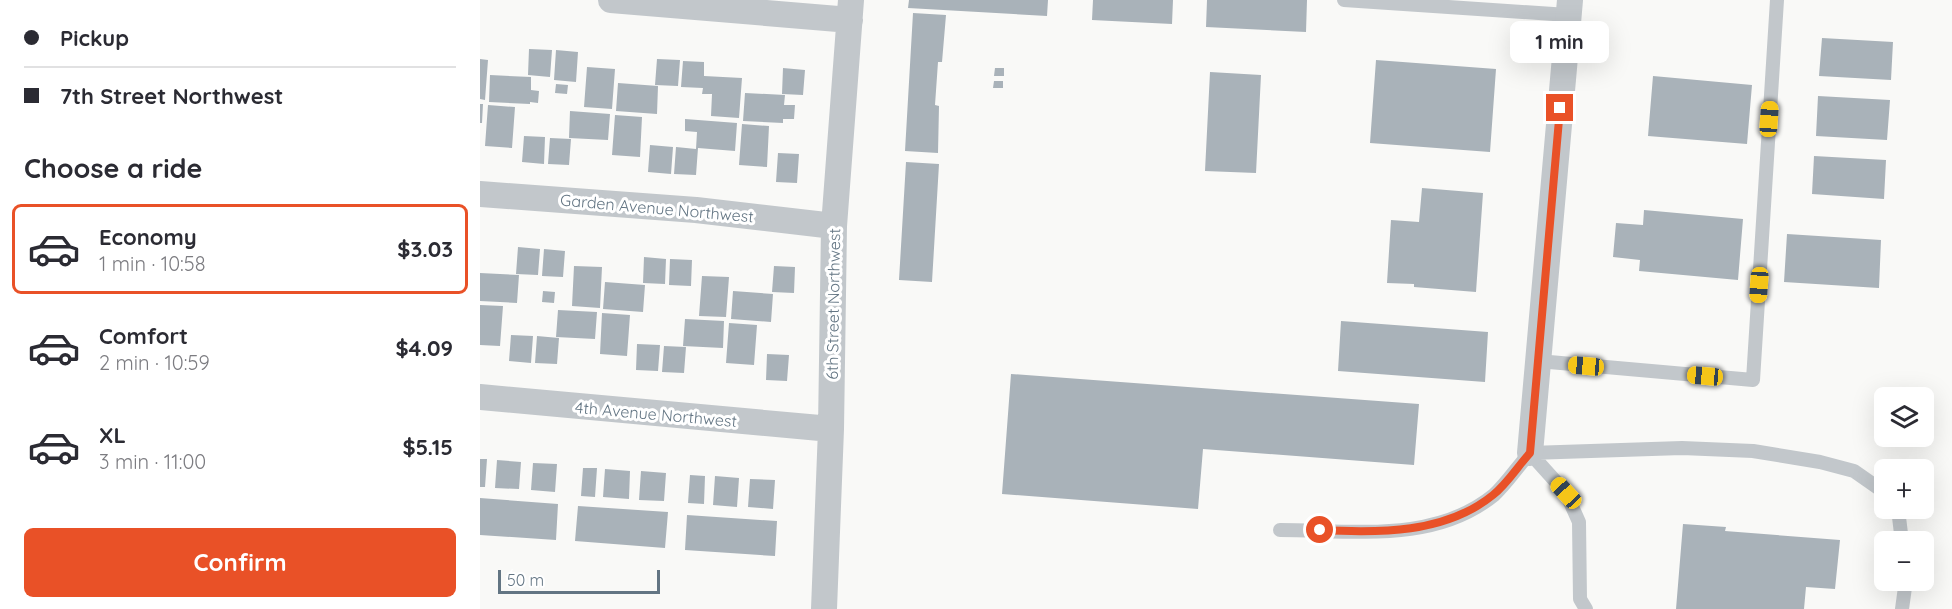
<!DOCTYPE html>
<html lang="en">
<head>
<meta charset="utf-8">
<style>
  :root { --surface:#fff; --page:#f2f2f3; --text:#2b2b33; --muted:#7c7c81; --line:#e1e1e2; --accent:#e95127 }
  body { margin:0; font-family:Quicksand,sans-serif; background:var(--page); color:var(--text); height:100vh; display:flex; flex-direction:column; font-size:22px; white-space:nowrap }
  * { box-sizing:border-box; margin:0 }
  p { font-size:20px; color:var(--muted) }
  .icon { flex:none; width:33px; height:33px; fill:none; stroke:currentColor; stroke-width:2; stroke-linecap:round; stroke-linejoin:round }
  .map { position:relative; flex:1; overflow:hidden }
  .drawer { display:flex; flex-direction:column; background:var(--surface); width:480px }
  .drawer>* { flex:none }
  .top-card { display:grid; align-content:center; height:132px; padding:0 24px; background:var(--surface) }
  .tools { position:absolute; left:1394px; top:387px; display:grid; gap:12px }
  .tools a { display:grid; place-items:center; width:60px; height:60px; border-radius:9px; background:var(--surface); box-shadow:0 6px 24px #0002; font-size:30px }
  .scale { position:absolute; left:18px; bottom:15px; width:162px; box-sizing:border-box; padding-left:6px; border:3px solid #637583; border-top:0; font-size:16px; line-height:21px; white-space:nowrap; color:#637583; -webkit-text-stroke:4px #fff; paint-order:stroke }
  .end { position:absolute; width:27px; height:27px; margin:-14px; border:8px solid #e95127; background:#fff; box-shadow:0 0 0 3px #fff }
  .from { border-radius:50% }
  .bubble { position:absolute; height:42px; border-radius:9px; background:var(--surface); box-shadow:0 6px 24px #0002; font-size:20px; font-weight:700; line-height:42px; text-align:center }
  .car { position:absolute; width:18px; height:36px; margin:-18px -9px; border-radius:8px; box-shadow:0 0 4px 2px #0007; background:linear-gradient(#f5c518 24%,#345 0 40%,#f5c518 0 76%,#345 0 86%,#f5c518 0) }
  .top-card b { display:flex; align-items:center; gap:21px; height:57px; font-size:22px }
  .top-card b+b { border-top:2px solid var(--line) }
  .top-card i { width:15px; height:15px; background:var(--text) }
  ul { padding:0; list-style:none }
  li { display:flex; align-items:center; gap:18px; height:90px; margin:0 12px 9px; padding:0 12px; border:3px solid transparent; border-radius:9px }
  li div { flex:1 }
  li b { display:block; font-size:22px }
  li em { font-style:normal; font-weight:700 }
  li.selected { border-color:var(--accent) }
  li>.icon { width:54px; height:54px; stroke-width:1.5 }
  h2 { padding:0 24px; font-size:27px; line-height:72px }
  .primary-button { display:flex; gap:12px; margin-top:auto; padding:12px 24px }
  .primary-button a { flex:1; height:69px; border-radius:9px; background:var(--accent); color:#fff; font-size:24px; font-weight:700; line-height:69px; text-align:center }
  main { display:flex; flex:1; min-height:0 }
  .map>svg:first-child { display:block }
</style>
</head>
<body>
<main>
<section class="drawer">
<div class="top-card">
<b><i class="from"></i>Pickup</b>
<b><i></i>7th Street Northwest</b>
</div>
<h2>Choose a ride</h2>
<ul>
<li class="selected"><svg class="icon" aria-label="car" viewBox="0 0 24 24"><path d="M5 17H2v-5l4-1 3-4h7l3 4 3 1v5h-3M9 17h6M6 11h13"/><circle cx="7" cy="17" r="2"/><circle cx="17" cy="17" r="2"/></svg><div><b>Economy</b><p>1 min · 10:58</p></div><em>$3.03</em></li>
<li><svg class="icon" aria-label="car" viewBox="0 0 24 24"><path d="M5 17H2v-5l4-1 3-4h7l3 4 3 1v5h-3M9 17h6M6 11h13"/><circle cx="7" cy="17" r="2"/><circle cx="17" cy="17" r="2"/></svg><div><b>Comfort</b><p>2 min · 10:59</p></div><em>$4.09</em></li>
<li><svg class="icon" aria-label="car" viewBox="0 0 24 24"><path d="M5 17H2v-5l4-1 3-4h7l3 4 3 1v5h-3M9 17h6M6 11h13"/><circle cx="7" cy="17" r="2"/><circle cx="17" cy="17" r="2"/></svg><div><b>XL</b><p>3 min · 11:00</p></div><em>$5.15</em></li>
</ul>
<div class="primary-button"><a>Confirm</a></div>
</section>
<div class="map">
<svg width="1472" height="609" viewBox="0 0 1472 609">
  <rect width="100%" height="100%" fill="#f9f9f7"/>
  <path fill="#a9b2b9" d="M429,0H568L567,16L428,8Z
    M613,0H693L692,24L612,20Z
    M727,0H827L826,32L726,27Z
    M433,13L466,15L462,62H458L455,105L459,106L458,153L425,151Z
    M1342,38L1413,42L1411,80L1339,76Z
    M49,49L72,50L70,77L48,75Z
    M76,50L98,52L96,82L74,80Z
    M0,59L8,60L5,100L0,99Z
    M177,59L200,60L198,86L175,85Z
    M896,60L1016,69L1010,152L890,143Z
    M203,61L224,62V76L262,78L259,118L231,116L232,94H222L223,88L201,87Z
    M107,67L135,69L132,109L104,107Z
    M303,68L325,70L323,95L302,94Z
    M515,68H524V76H514Z
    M730,72L781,75L776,173L725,171Z
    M10,75L51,77V90L59,91L58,103L50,102V104L9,102Z
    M1173,76L1272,85L1267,144L1168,136Z
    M514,81H523V88H513Z
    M138,83L178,86L177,114L136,111Z
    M76,84L88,85L87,94L75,93Z
    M265,93L305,95L304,105H315L314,119H303V123L263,121Z
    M1338,96L1410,100L1407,140L1336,136Z
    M0,104H3L2,123H0Z
    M8,105L35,107L32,148L5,146Z
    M90,111L130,114L128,140L89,138Z
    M135,115L162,117L160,157L132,155Z
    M205,119L257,123L255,151L218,148L216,175L194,174L196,147L216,149L217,132L205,131Z
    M262,124L289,126L287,167L259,165Z
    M44,136L65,137L64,164L42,162Z
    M70,138L91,139L89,165L68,164Z
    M170,145L193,147L191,174L168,172Z
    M298,153L319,154L317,183L296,182Z
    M1334,156L1406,160L1404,199L1332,194Z
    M426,162L459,164L452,282L419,280Z
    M942,188L1003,193L996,292L934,287V284L907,283L911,220L939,222Z
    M1164,210L1263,219L1258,280L1159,271L1160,260L1133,257L1136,223L1163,225Z
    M1307,234L1401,240L1399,288L1304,282Z
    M38,247L60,249L58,275L36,274Z
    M64,249L85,251L83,277L62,276Z
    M164,257L186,259L185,284L163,283Z
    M190,259L212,260L211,286L189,285Z
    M94,266L122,267L120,308L92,306Z
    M294,266L315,267L314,293L292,292Z
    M0,273L39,275L37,303L0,301Z
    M222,276L249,277L246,317L219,316Z
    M125,282L165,285L163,312L123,309Z
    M63,291L75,292L74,303L62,302Z
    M253,291L293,294L291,322L251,319Z
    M0,305L23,306L20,346L0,345Z
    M78,310L117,312L115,339L76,337Z
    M122,313L150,315L147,356L120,354Z
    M205,319L244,321L243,348L203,346Z
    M861,321L1008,332L1005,382L858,371Z
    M249,323L277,325L274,365L246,363Z
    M31,335L53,336L51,363L29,361Z
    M57,336L79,338L77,364L55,363Z
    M157,344L180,345L178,371L156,370Z
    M184,346L206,347L204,373L182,372Z
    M287,354L309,355L307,381L286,380Z
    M531,374L939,404L934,465L723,449L718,509L522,494Z
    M0,459H7L5,487H0Z
    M17,460L41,462L39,489L15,488Z
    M53,463L77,464L75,492L51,490Z
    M103,468H117L115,497L101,496Z
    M125,469L150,471L149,499L123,497Z
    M161,471L186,473L184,501L159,500Z
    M210,475L225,476L224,504L208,503Z
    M235,476L259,478L257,507L233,505Z
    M270,479L295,480L293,509L268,507Z
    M0,498L78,504L76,540L0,535Z
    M98,506L188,512L185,548L95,541Z
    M207,515L297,521L295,556L205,550Z
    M1203,524L1246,527L1245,531L1360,540L1355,589L1326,587L1324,609H1196Z"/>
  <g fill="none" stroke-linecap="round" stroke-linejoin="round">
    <path stroke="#c2c7cb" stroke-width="14" d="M864,0L1088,15
      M1058,361L1273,380L1297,0
      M1050,453L1086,493L1099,522L1100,599L1106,609
      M1415,508L1419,517L1422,542
      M800,530C871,530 954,544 1014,495C1027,483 1038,466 1050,453L1202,448L1273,451L1340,462L1374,471L1404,492
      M1422,609L1426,580"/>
    <path stroke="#c2c7cb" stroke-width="26" d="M131,0L370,20
      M0,194L216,210L354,226
      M0,397L351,429
      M1050,453L1090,0
      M344,609L351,429L354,226L371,0"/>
  </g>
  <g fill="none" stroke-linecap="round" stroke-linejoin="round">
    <path stroke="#e95127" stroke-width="8" d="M840,530C899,533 965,534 1013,495C1027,484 1038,466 1050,453L1080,108"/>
  </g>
  <g text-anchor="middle" stroke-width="6" stroke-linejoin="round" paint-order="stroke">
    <g font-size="16" fill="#637583" stroke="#fff">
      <text transform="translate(177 208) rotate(5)" y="6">Garden Avenue Northwest</text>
      <text transform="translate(353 304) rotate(-89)" y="6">6th Street Northwest</text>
      <text transform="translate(176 414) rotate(5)" y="6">4th Avenue Northwest</text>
    </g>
  </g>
</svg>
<div class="tools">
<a><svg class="icon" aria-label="layers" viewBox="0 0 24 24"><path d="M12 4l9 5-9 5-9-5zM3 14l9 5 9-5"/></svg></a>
<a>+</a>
<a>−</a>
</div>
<div class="scale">50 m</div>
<i class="end from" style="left:840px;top:530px"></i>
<i class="end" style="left:1080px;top:108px"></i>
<div class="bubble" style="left:1030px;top:21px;width:99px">1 min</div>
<i class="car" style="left:1289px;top:119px;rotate:4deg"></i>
<i class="car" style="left:1279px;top:285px;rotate:184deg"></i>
<i class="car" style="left:1106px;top:366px;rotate:275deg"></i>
<i class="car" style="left:1225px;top:376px;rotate:275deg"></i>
<i class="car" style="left:1086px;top:493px;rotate:317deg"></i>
</div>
</main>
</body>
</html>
